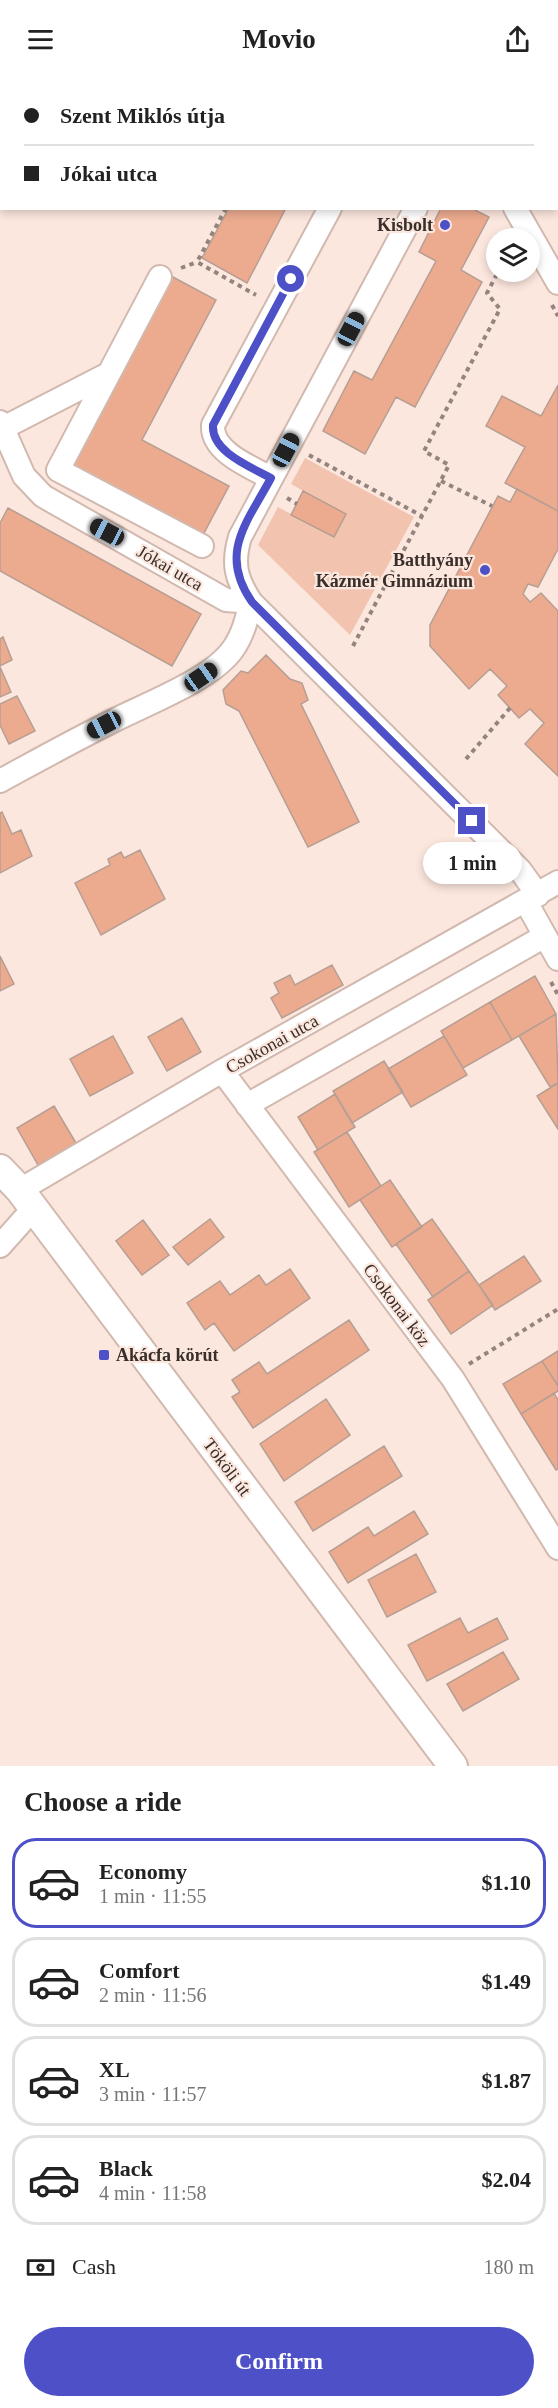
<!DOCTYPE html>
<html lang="en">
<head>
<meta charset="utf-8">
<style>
  :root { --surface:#fff; --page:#f6f6f6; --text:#222; --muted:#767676; --line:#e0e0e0; --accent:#4d50c6 }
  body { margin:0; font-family:"Times New Roman",serif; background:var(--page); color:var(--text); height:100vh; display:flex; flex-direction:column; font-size:22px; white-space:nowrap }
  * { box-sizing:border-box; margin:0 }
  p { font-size:20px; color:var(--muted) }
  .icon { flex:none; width:33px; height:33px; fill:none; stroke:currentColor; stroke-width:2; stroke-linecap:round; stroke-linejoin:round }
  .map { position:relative; height:1688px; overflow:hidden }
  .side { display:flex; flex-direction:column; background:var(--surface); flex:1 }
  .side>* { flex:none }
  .banner { position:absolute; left:0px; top:0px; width:558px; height:132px; box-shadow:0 3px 9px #0003; display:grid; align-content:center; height:132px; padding:0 24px; background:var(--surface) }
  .buttons { position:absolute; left:486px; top:150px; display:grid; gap:12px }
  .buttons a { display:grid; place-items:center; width:54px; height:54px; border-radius:50%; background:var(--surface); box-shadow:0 3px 9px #0003; font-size:30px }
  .end { position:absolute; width:27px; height:27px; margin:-14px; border:8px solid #4d50c6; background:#fff; box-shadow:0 0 0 3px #fff }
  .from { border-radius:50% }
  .bubble { position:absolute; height:42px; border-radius:21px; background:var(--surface); box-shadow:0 3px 9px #0003; font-size:20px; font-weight:700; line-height:42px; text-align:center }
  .car { position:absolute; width:18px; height:36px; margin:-18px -9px; border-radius:8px; box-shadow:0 0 4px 2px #0007; background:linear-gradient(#222 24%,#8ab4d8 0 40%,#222 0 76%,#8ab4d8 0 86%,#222 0) }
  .banner b { display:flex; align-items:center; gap:21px; height:57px; font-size:22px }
  .banner b+b { border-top:2px solid var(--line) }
  .banner i { width:15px; height:15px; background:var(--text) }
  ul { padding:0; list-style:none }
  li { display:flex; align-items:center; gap:18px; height:90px; margin:0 12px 9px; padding:0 12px; border:3px solid var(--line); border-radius:24px }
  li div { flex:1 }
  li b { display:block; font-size:22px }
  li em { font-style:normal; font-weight:700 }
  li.selected { border-color:var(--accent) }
  li>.icon { width:54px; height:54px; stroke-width:1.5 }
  h2 { padding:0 24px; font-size:27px; line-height:72px }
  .pay { display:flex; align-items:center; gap:15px; height:66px; padding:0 24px; font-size:22px }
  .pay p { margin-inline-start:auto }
  .primary-button { display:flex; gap:12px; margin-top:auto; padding:12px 24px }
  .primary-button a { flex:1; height:69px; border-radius:36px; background:var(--accent); color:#fff; font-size:24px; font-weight:700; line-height:69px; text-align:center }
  header { display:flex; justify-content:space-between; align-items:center; height:78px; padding:0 24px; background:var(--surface); font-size:27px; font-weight:700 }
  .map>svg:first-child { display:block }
</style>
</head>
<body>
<header><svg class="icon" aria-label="menu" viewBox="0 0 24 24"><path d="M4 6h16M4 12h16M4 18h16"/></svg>Movio<svg class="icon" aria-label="share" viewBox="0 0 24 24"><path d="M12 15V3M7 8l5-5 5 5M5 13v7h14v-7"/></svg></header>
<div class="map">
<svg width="558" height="1688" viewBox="0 0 558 1688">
  <rect width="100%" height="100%" fill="#fce7de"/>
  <path fill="#f2c4b0" d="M305,380L414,439L350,557L258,467L278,429L334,459L346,437L291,406Z"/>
  <path fill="#ecab8f" stroke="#b69e93" stroke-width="1.5" d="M229,130H286L247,205L202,180Z
    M441,130H471L489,139L461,192L482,204L415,329L396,319L365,376L323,353L354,293L372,302L436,183L419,174Z
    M171,198L216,222L142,362L229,408L203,457L70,386Z
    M558,307V433L505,405L525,369L486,348L502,318L541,338Z
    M517,411L558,433V471L538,509L528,506L523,516L530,524L541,515L558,533V698L525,666L544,645L530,631L519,640L498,617L507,608L490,591L469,611L430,568V547L498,418L510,424Z
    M303,413L346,436L334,459L291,437Z
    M8,430L201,536L172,588L0,493V445Z
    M3,559L12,582L0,588V561Z
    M266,577L290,601L302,605L308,622L301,626L359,744L308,769L239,633L226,626L223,612L241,593L248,595Z
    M0,589L11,614L0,619Z
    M17,618L35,653L9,666L0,647V626Z
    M2,734L12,756L21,752L32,778L0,795V735Z
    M140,772L165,821L101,857L75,805L110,787L108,781L121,774L124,780Z
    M0,878L14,906L0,913Z
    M332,887L343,907L282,940L271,920L279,915L274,905L290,897L295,907Z
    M535,898L556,936L512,962L490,924Z
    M490,924L512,962L463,990L441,953Z
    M556,936L558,1005L550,1009L519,958Z
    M182,940L201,974L167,993L148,959Z
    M113,958L133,995L90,1018L70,981Z
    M444,958L467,997L411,1029L388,991Z
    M384,983L403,1014L352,1045L333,1013Z
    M558,1005V1051L537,1018Z
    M335,1016L355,1049L318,1072L298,1039Z
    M54,1028L76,1065L38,1087L17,1050Z
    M347,1054L381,1108L349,1129L314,1074Z
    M390,1102L422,1149L392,1169L360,1122Z
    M210,1141L224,1159L188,1187L173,1169Z
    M432,1141L469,1193L433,1219L396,1166Z
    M143,1142L169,1177L142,1197L116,1163Z
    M524,1178L541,1203L495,1232L479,1207Z
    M290,1191L310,1220L234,1273L214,1245L205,1252L187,1225L220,1203L230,1217L259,1197L266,1207Z
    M469,1193L493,1227L451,1256L428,1222Z
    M349,1242L369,1272L253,1350L232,1319L240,1314L232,1302L259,1284L267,1296Z
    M558,1273V1308L542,1283Z
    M542,1283L558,1308V1313L521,1336L503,1306Z
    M554,1315L558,1322V1391L556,1392L521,1336Z
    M326,1321L350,1357L284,1403L260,1366Z
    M384,1368L402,1398L313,1453L295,1424Z
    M414,1433L428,1456L348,1505L329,1474L368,1449L374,1458Z
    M416,1476L436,1514L387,1539L368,1502Z
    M460,1540L468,1555L497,1540L508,1561L427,1603L408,1567Z
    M503,1574L519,1601L463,1633L447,1606Z"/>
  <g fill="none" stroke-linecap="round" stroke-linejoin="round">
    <g stroke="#d2b9af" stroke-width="26">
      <path id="minor" d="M440,0L441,2
        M404,2L406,0
        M498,2L501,0
        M416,130L240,459C232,486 236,501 251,524L520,792L538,817
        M515,130L558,205
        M160,199L58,392L202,468
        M0,344L24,398L43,418L226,522L251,524C247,540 243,557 233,571C211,603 140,628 105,647C69,665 35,684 0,703
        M3,350L108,296
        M271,400C251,389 211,374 213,347L330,130
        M526,824L558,881
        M222,993L453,1301L558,1470
        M247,1027L545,858
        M20,1112L222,993L558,804
        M0,1168L33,1131"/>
    </g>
    <g stroke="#d2b9af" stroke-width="32">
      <path id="tertiary" d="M0,1091L20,1112L453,1688"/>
    </g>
    <path stroke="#93847e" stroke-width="4" stroke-dasharray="4.5 4.5" stroke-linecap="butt" d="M294,2L295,0
      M556,78L558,77
      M226,130L197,184L256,217
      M181,190L197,184
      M552,227L558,238
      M309,377L422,438
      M441,403L492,428
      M287,420L297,426
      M353,568L449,387L424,373L500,231L487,215L498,194
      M466,681L510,630
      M551,904L558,917
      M469,1286L558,1231"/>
    <use href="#minor" stroke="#fff" stroke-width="22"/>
    <use href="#tertiary" stroke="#fff" stroke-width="28"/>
  </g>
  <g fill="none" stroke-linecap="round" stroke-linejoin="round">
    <path stroke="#4d50c6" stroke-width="8" d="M291,201L213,347C211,374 251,389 271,400C247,445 218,475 252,524L472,743"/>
  </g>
  <g fill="#4d50c6" stroke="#fce7de" stroke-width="2">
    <circle cx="445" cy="147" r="6"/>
    <circle cx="485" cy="492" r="6"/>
    <rect x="98" y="1271" width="12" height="12" rx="3"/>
  </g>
  <g text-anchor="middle" stroke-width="4.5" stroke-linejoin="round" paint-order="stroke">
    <g font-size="18" font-weight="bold" fill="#382e2a" stroke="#fce7de" text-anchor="end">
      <text x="433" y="153">Kisbolt</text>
      <text x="473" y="488">Batthyány<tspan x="473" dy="21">Kázmér Gimnázium</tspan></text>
      <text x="116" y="1283" text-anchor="start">Akácfa körút</text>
    </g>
    <g font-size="18" fill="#382e2a" stroke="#fce7de">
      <text transform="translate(170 490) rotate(30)" y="6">Jókai utca</text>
      <text transform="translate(272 966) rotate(-29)" y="6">Csokonai utca</text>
      <text transform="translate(397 1227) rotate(53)" y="6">Csokonai köz</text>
      <text transform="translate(227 1389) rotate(53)" y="6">Tököli út</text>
    </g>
  </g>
</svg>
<div class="buttons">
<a><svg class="icon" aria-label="layers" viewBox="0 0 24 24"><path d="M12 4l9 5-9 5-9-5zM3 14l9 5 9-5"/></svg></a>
</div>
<i class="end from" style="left:291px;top:201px"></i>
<i class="end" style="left:472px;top:743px"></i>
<div class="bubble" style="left:423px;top:764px;width:99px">1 min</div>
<i class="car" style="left:351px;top:251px;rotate:28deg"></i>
<i class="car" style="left:286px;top:372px;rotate:28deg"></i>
<i class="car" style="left:107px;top:454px;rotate:298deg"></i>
<i class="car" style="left:201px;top:599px;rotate:55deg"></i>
<i class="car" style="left:104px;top:647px;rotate:242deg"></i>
<div class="banner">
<b><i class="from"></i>Szent Miklós útja</b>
<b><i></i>Jókai utca</b>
</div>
</div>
<section class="side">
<h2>Choose a ride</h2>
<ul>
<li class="selected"><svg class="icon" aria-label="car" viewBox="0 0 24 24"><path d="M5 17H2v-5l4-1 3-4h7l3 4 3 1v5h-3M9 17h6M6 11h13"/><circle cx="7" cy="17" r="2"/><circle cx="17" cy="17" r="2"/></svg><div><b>Economy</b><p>1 min · 11:55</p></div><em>$1.10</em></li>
<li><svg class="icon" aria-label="car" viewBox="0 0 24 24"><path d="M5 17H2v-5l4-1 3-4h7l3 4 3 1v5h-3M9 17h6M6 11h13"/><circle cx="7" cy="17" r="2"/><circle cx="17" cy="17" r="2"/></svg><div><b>Comfort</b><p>2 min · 11:56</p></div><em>$1.49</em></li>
<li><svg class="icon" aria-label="car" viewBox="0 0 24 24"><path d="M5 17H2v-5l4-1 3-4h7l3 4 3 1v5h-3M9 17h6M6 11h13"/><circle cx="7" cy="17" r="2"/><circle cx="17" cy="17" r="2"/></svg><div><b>XL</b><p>3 min · 11:57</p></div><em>$1.87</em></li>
<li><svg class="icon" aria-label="car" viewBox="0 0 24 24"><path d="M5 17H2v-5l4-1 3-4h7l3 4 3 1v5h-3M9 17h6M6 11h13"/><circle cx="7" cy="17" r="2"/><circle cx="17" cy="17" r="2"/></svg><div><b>Black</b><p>4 min · 11:58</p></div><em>$2.04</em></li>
</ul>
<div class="pay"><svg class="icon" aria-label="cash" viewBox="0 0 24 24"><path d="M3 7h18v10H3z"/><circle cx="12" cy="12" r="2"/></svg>Cash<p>180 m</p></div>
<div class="primary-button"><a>Confirm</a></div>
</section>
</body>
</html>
